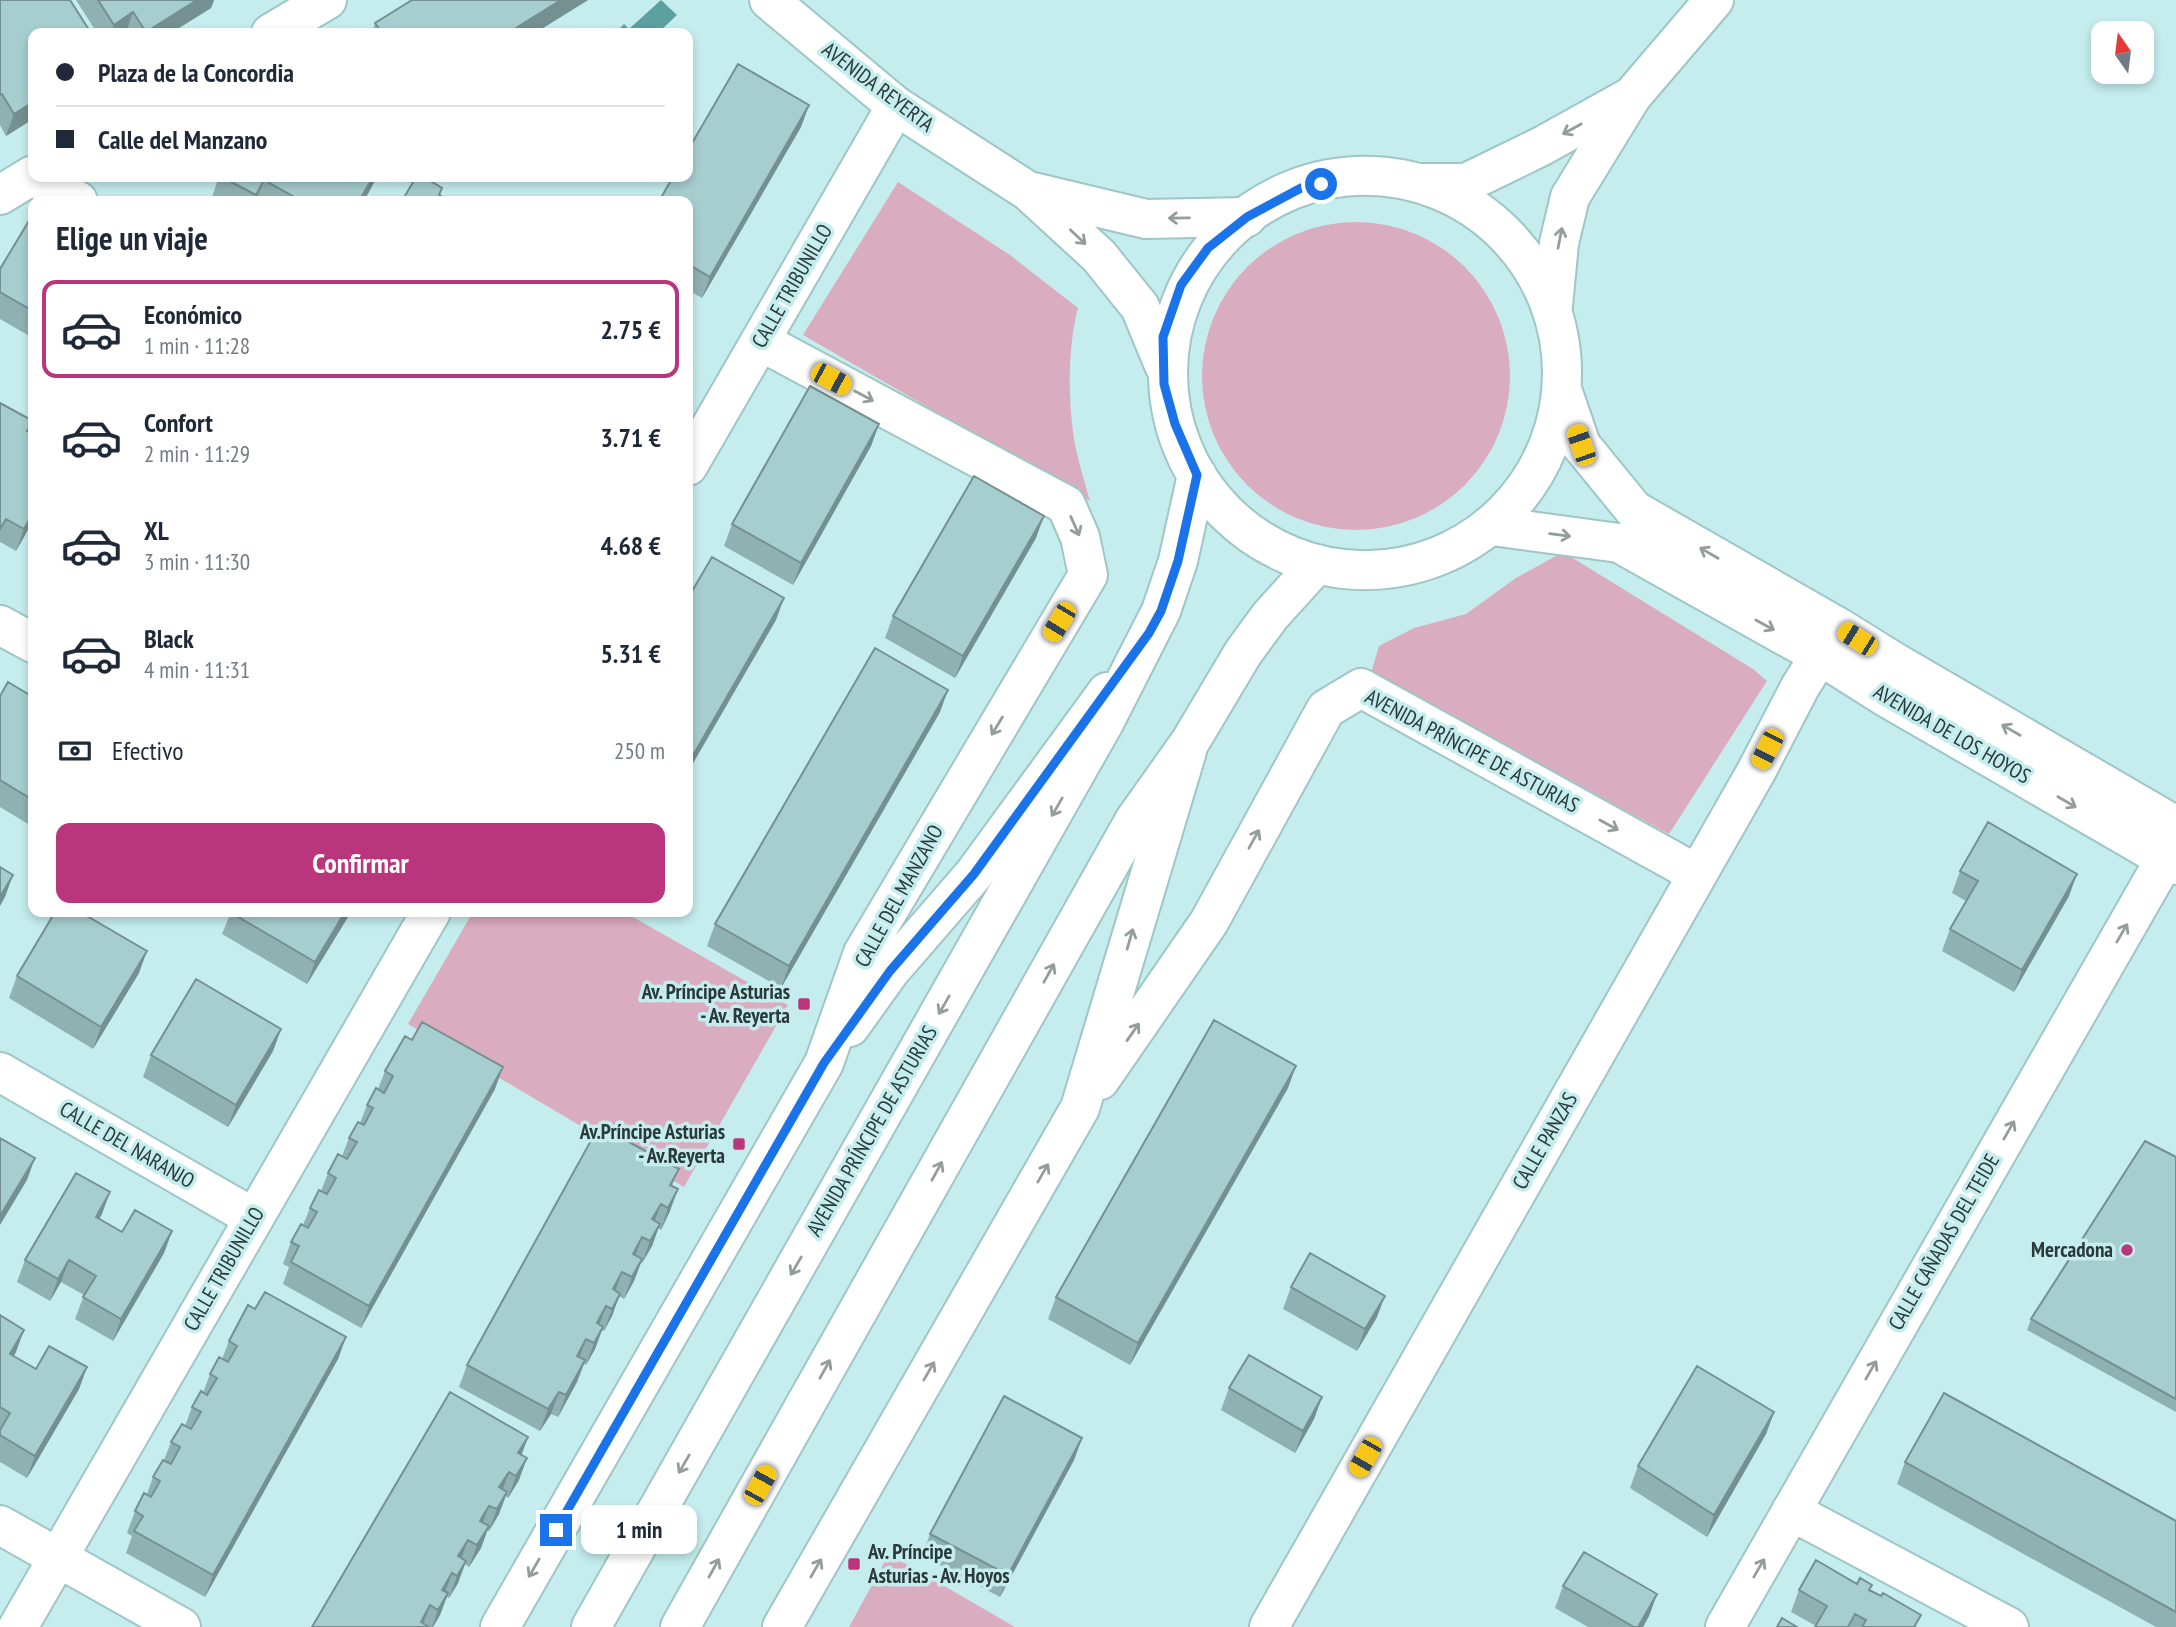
<!DOCTYPE html>
<html lang="es">
<head>
<meta charset="utf-8">
<style>
  :root { --surface:#fff; --page:#f6f6f7; --text:#1f2937; --muted:#747a83; --line:#e0e1e3; --accent:#ba367c }
  body { margin:0; font-family:"PT Sans Narrow",sans-serif; background:var(--page); color:var(--text); height:100vh; display:flex; flex-direction:column; font-size:26px; white-space:nowrap }
  * { box-sizing:border-box; margin:0 }
  p { font-size:23px; color:var(--muted) }
  .icon { flex:none; width:38px; height:38px; fill:none; stroke:currentColor; stroke-width:2; stroke-linecap:round; stroke-linejoin:round }
  .map { position:relative; flex:1; overflow:hidden }
  .sheet { position:absolute; left:28px; top:196px; width:665px; height:721px; display:flex; flex-direction:column; background:var(--surface); border-radius:14px; box-shadow:0 4px 10px #0003 }
  .sheet>* { flex:none }
  .hud { position:absolute; left:28px; top:28px; width:665px; height:154px; border-radius:14px; box-shadow:0 4px 10px #0003; display:grid; align-content:center; height:154px; padding:0 28px; background:var(--surface) }
  .needle { width:46px; rotate:346deg }
  .fabs { position:absolute; left:2091px; top:21px; display:grid; gap:14px }
  .fabs a { display:grid; place-items:center; width:63px; height:63px; border-radius:14px; background:var(--surface); box-shadow:0 4px 10px #0003; font-size:35px }
  .end { position:absolute; width:32px; height:32px; margin:-16px; border:9px solid #1a73e8; background:#fff; box-shadow:0 0 0 4px #fff }
  .from { border-radius:50% }
  .bubble { position:absolute; height:49px; border-radius:14px; background:var(--surface); box-shadow:0 4px 10px #0003; font-size:23px; font-weight:800; line-height:49px; text-align:center }
  .car { position:absolute; width:21px; height:42px; margin:-21px -10px; border-radius:9px; box-shadow:0 0 5px 2px #0007; background:linear-gradient(#f5c518 24%,#345 0 40%,#f5c518 0 76%,#345 0 86%,#f5c518 0) }
  .hud b { display:flex; align-items:center; gap:24px; height:66px; font-size:26px }
  .hud b+b { border-top:2px solid var(--line) }
  .hud i { width:18px; height:18px; background:var(--text) }
  ul { padding:0; list-style:none }
  li { display:flex; align-items:center; gap:21px; height:98px; margin:0 14px 10px; padding:0 14px; border:4px solid transparent; border-radius:14px }
  li div { flex:1 }
  li b { display:block; font-size:26px }
  li em { font-style:normal; font-weight:800 }
  li.on { border-color:var(--accent) }
  li>.icon { width:63px; height:63px; stroke-width:1.5 }
  h2 { padding:0 28px; font-size:32px; line-height:84px }
  .pay { display:flex; align-items:center; gap:18px; height:77px; padding:0 28px; font-size:26px }
  .pay p { margin-inline-start:auto }
  .primary-button { display:flex; gap:14px; margin-top:auto; padding:14px 28px }
  .primary-button a { flex:1; height:80px; border-radius:14px; background:var(--accent); color:#fff; font-size:28px; font-weight:800; line-height:80px; text-align:center }
  .map>svg:first-child { display:block }
</style>
</head>
<body>
<div class="map">
<svg width="2176" height="1627" viewBox="0 0 2176 1627">
  <rect width="100%" height="100%" fill="#c5edee"/>
  <path fill="#daacbf" d="M898,182L1010,255L1078,308C1068,346 1068,394 1073,432C1076,455 1084,479 1090,501L803,335Z
    M1202 376a154 154 0 1 1 308 0a154 154 0 1 1-308 0Z
    M1563,552L1753,669L1767,681L1669,834L1371,673L1379,646L1414,628L1466,614L1516,578Z
    M473,912H624L788,1005L684,1187L408,1024Z
    M889,1554L1015,1627H849Z"/>
  <path fill="#5ca0a1" d="M661,0L677,15L658,33H621L618,30L624,24L629,29Z"/>
  <g fill="none" stroke-linecap="round" stroke-linejoin="round">
    <g stroke="#9fc6c6" stroke-width="42">
      <path id="minor" d="M769,0L896,106L1028,191L1099,256L1140,307L1164,365
        M271,33L327,0
        M34,177L78,201
        M1033,192L1146,219L1247,217
        M0,195L33,175
        M688,466L896,106
        M0,625L33,643
        M850,1027L890,971L974,874L1107,692
        M0,1072L254,1218
        M1100,1080L1209,922L1326,709L1361,688L1697,874
        M1791,1511L2009,1627
        M0,1525L181,1627
        M18,1627L431,912
        M500,1627L824,1063L863,953L1088,575L1080,537L1066,505L760,341
        M782,1627L1080,1108L1187,751
        M1269,1627L1757,770L1800,687L1837,628
        M1725,1627L2176,840"/>
    </g>
    <g stroke="#9fc6c6" stroke-width="42">
      <path id="tertiary" d="M1168 373a197 197 0 1 1 394 0a197 197 0 1 1-394 0Z
        M1424,183H1466L1542,146L1630,97
        M1553,306L1559,243L1570,197L1632,96L1714,0
        M1564,395L1581,445L1634,510L1838,627L1896,663L2176,826
        M1492,526L1619,543L1819,655L1884,696L2176,865
        M591,1627L1105,721L1161,611L1178,561L1197,475
        M680,1627L1134,821L1190,742L1243,653L1270,616L1317,564"/>
    </g>
    <use href="#minor" stroke="#fff" stroke-width="38"/>
    <use href="#tertiary" stroke="#fff" stroke-width="38"/>
  </g>
  <path fill="#90b1b2" d="M0,0L33,33V119L6,136L0,125Z
    M76,0H214L211,8L171,33H97Z
    M412,0H588L535,33H372L375,23Z
    M809,105L801,127L702,298L688,290V201Z
    M208,177H377L364,201H219L212,197L217,182Z
    M33,214V338L0,319V269Z
    M0,403L33,421L29,432L33,435V521L16,551L0,542Z
    M879,424L871,446L793,585L724,546L732,524Z
    M1036,538L955,678L885,638L893,616Z
    M0,696L33,697V827L0,807Z
    M940,712L781,988L707,946L715,924Z
    M1960,871L2069,896L2014,992L1942,951L1950,929L1966,901L1952,893Z
    M231,912H351L307,984L222,934Z
    M139,973L93,1049L9,998L17,976Z
    M281,1029L273,1051L228,1127L143,1077L151,1055Z
    M385,1071L495,1089L361,1328L283,1284L289,1267L283,1264L291,1242L303,1225L310,1208L321,1191L328,1173L342,1156L349,1138L360,1123L367,1105L378,1089Z
    M1288,1088L1130,1365L1048,1319L1056,1297Z
    M2176,1157V1412L2027,1330L2031,1319Z
    M679,1169L672,1186L670,1211L661,1230L658,1228L652,1246L642,1263H641L634,1281L624,1299L619,1296L612,1316L604,1331L602,1330L595,1349L586,1365L584,1364L577,1382L558,1417L551,1414L540,1431L459,1387L467,1365Z
    M102,1214L99,1219L122,1232L172,1231L164,1253L113,1341L75,1319L84,1295L61,1282L50,1301L17,1282L25,1260Z
    M1291,1287L1377,1317L1357,1351L1283,1309Z
    M255,1309L346,1337L338,1359L205,1597L126,1553L132,1536L127,1533L135,1511L147,1494L153,1477L164,1460L171,1442L185,1426L192,1407L203,1393L210,1374L222,1359L229,1341Z
    M0,1315L16,1352L14,1356L36,1369L87,1367L79,1389L27,1478L0,1462Z
    M1229,1388L1322,1397L1314,1419L1295,1453L1221,1410Z
    M1774,1412L1766,1434L1707,1537L1630,1488L1638,1466Z
    M528,1437L521,1455L519,1480L508,1498L506,1496L499,1514L489,1531H487L481,1548L469,1567L465,1564L458,1583L449,1598L447,1597L440,1615L433,1627H312Z
    M1082,1438L1074,1460L1000,1597L922,1556L930,1534Z
    M1905,1462L2176,1521V1627H2156L1897,1484Z
    M1857,1584L1870,1590L1917,1627H1815L1816,1626L1791,1612L1799,1590Z
    M1563,1586L1657,1594L1649,1616L1643,1627H1588L1555,1608Z"/>
  <path fill="#759091" d="M197,0H214L211,8L171,33H145Z
    M561,0H588L535,33H508Z
    M133,12L126,33H111L114,25Z
    M33,102V119L6,136L14,114Z
    M809,105L801,127L702,298L710,277Z
    M373,177H377L364,201H359Z
    M264,180L256,201H253L256,195Z
    M879,424L871,446L793,585L801,563Z
    M33,513V521L16,551L24,529Z
    M1044,516L1036,538L955,678L963,656Z
    M784,598L776,620L688,772V764Z
    M948,690L940,712L781,988L789,966Z
    M2077,874L2069,896L2014,992L2022,970Z
    M13,875L5,897L0,906V897Z
    M345,912H351L307,984L315,962Z
    M147,951L139,973L93,1049L101,1027Z
    M281,1029L273,1051L228,1127L236,1105Z
    M1296,1066L1288,1088L1130,1365L1138,1343Z
    M503,1067L495,1089L361,1328L369,1306Z
    M35,1158L27,1180L0,1225V1216Z
    M678,1189L670,1211L661,1230L668,1208Z
    M110,1192L102,1214L88,1239L96,1217Z
    M661,1204L653,1225L644,1241L652,1219Z
    M660,1224L652,1246L642,1263L650,1241Z
    M172,1231L164,1253L113,1341L121,1319Z
    M642,1237L634,1259L625,1275L633,1254Z
    M642,1259L634,1281L624,1299L632,1277Z
    M69,1260L61,1282L50,1301L58,1279Z
    M622,1272L614,1294L613,1289Z
    M620,1294L612,1316L604,1331L612,1309Z
    M1385,1296L1377,1317L1357,1351L1365,1329Z
    M606,1306L598,1328L597,1323Z
    M603,1327L595,1349L586,1365L594,1343Z
    M24,1330L16,1352L2,1376L10,1354Z
    M346,1337L338,1359L205,1597L213,1575Z
    M586,1339L578,1361L577,1356Z
    M585,1360L577,1382L558,1417L566,1395Z
    M87,1367L79,1389L27,1478L35,1456Z
    M559,1392L551,1414L540,1431L548,1409Z
    M1322,1397L1314,1419L1295,1453L1303,1431Z
    M1774,1412L1766,1434L1707,1537L1714,1515Z
    M528,1437L520,1459L510,1475L518,1453Z
    M1082,1438L1074,1460L1000,1597L1008,1575Z
    M527,1458L519,1480L508,1498L516,1476Z
    M509,1472L501,1494L491,1509L499,1487Z
    M507,1492L499,1514L489,1531L497,1509Z
    M489,1506L481,1527L472,1543L480,1521Z
    M489,1526L481,1548L469,1567L477,1545Z
    M468,1540L460,1562L458,1556Z
    M466,1561L458,1583L449,1598L457,1576Z
    M452,1573L444,1595L442,1590Z
    M448,1593L440,1615L433,1627H432L438,1610Z
    M1657,1594L1649,1616L1643,1627H1638Z
    M430,1605L422,1627L421,1622Z"/>
  <path fill="#a7cecf" stroke="#759091" stroke-width="2" d="M0,0H70L91,33H33V102L14,114L2,94L0,95Z
    M98,0H197L146,32L133,12L114,25Z
    M412,0H561L508,33H382L375,23Z
    M738,64L809,105L710,277L688,264V201H659L673,177H688V150Z
    M222,177H373L359,201H292L294,197L264,180L256,195Z
    M416,177H424L442,188L439,195L450,201H402Z
    M33,214V311L0,292V269Z
    M810,386L879,424L801,563L732,524Z
    M0,403L33,421L27,431L33,435V513L24,529L6,519L0,529Z
    M974,476L1044,516L963,656L893,616Z
    M712,557L784,598L688,764V598Z
    M875,648L948,690L789,966L715,924Z
    M8,682L33,697V800L0,780V696Z
    M1988,822L2077,874L2022,970L1950,929L1978,881L1960,871Z
    M0,867L13,875L0,897Z
    M55,912H80L147,951L101,1027L17,976Z
    M230,912H345L315,962Z
    M196,979L281,1029L236,1105L151,1055Z
    M1214,1020L1296,1066L1138,1343L1056,1297Z
    M422,1022L503,1067L369,1306L291,1262L299,1246L291,1242L301,1224L308,1228L317,1212L310,1208L319,1190L327,1194L336,1178L328,1173L338,1154L347,1159L357,1142L349,1138L358,1122L364,1125L373,1108L367,1105L376,1088L384,1093L393,1076L385,1071L405,1036L412,1040Z
    M599,1126L679,1169L670,1185L678,1189L668,1208L661,1204L652,1219L660,1224L650,1241L642,1237L633,1254L642,1259L632,1277L622,1272L613,1289L620,1294L612,1309L606,1306L597,1323L603,1327L594,1343L586,1339L577,1356L585,1360L566,1395L559,1392L548,1409L467,1365Z
    M0,1138L35,1158L0,1216Z
    M2145,1141L2176,1157V1399L2031,1319Z
    M76,1173L110,1192L96,1217L122,1232L135,1210L172,1231L121,1319L83,1297L96,1276L69,1260L58,1279L25,1260Z
    M1310,1253L1385,1296L1365,1329L1291,1287Z
    M265,1292L346,1337L213,1575L134,1531L143,1516L135,1511L144,1493L151,1497L160,1481L153,1477L163,1460L171,1464L180,1447L171,1442L182,1424L191,1429L201,1412L192,1407L201,1391L207,1395L217,1378L210,1374L219,1357L228,1362L237,1346L229,1341L248,1305L255,1309Z
    M0,1315L24,1330L10,1354L36,1369L49,1346L87,1367L35,1456L0,1435V1430L10,1413L0,1407Z
    M1249,1355L1322,1397L1303,1431L1229,1388Z
    M1697,1366L1774,1412L1714,1515L1638,1466Z
    M450,1392L528,1437L518,1453L527,1458L516,1476L509,1472L499,1487L507,1492L497,1509L489,1506L480,1521L489,1526L477,1545L468,1540L458,1556L466,1561L457,1576L452,1573L442,1590L448,1593L438,1610L430,1605L421,1622L429,1627H312Z
    M1944,1393L2176,1521V1612L1905,1462Z
    M1004,1396L1082,1438L1008,1575L930,1534Z
    M1584,1552L1657,1594L1638,1627H1634L1563,1586Z
    M1816,1560L1857,1584L1860,1578L1872,1585L1869,1590L1881,1596L1883,1593L1921,1615L1914,1627H1862L1866,1620L1855,1614L1848,1627H1815L1827,1606L1799,1590Z
    M1782,1618L1797,1627H1777Z"/>
  <defs><path id="oneway-shaft" d="M-6 0H5M1.5-3L5.5 0L1.5 3" fill="none" stroke-width="1.6" stroke-linecap="round" stroke-linejoin="round" transform="scale(1.75)"/></defs>
  <g stroke="#949c9c">
    <use href="#oneway-shaft" transform="translate(1572 129) rotate(151)"/>
    <use href="#oneway-shaft" transform="translate(1179 218) rotate(179)"/>
    <use href="#oneway-shaft" transform="translate(1078 237) rotate(43)"/>
    <use href="#oneway-shaft" transform="translate(1560 238) rotate(-79)"/>
    <use href="#oneway-shaft" transform="translate(864 396) rotate(28)"/>
    <use href="#oneway-shaft" transform="translate(1075 526) rotate(66)"/>
    <use href="#oneway-shaft" transform="translate(1560 535) rotate(7)"/>
    <use href="#oneway-shaft" transform="translate(1709 553) rotate(-150)"/>
    <use href="#oneway-shaft" transform="translate(1765 625) rotate(29)"/>
    <use href="#oneway-shaft" transform="translate(997 726) rotate(121)"/>
    <use href="#oneway-shaft" transform="translate(2011 730) rotate(-150)"/>
    <use href="#oneway-shaft" transform="translate(2067 802) rotate(30)"/>
    <use href="#oneway-shaft" transform="translate(1057 807) rotate(120)"/>
    <use href="#oneway-shaft" transform="translate(1609 825) rotate(29)"/>
    <use href="#oneway-shaft" transform="translate(1254 839) rotate(-61)"/>
    <use href="#oneway-shaft" transform="translate(2122 933) rotate(-60)"/>
    <use href="#oneway-shaft" transform="translate(1130 939) rotate(-74)"/>
    <use href="#oneway-shaft" transform="translate(1049 973) rotate(-61)"/>
    <use href="#oneway-shaft" transform="translate(944 1005) rotate(120)"/>
    <use href="#oneway-shaft" transform="translate(1133 1032) rotate(-55)"/>
    <use href="#oneway-shaft" transform="translate(2009 1130) rotate(-60)"/>
    <use href="#oneway-shaft" transform="translate(937 1171) rotate(-61)"/>
    <use href="#oneway-shaft" transform="translate(1043 1173) rotate(-60)"/>
    <use href="#oneway-shaft" transform="translate(796 1266) rotate(120)"/>
    <use href="#oneway-shaft" transform="translate(825 1369) rotate(-61)"/>
    <use href="#oneway-shaft" transform="translate(1871 1370) rotate(-60)"/>
    <use href="#oneway-shaft" transform="translate(929 1371) rotate(-60)"/>
    <use href="#oneway-shaft" transform="translate(684 1464) rotate(120)"/>
    <use href="#oneway-shaft" transform="translate(534 1568) rotate(120)"/>
    <use href="#oneway-shaft" transform="translate(714 1568) rotate(-61)"/>
    <use href="#oneway-shaft" transform="translate(816 1568) rotate(-60)"/>
    <use href="#oneway-shaft" transform="translate(1759 1568) rotate(-60)"/>
  </g>
  <g fill="none" stroke-linecap="round" stroke-linejoin="round">
    <path stroke="#1a73e8" stroke-width="9" d="M556,1530L824,1063L890,971L974,874L1149,633L1161,611L1178,561L1197,475L1175,424L1164,384L1163,337L1181,285L1208,248L1247,217L1301,188L1321,184"/>
  </g>
  <g fill="#ba367c" stroke="#c5edee" stroke-width="2.5">
    <rect x="797" y="997" width="14" height="14" rx="3.5"/>
    <rect x="732" y="1137" width="14" height="14" rx="3.5"/>
    <circle cx="2127" cy="1250" r="7"/>
    <rect x="847" y="1557" width="14" height="14" rx="3.5"/>
  </g>
  <g text-anchor="middle" stroke-width="7" stroke-linejoin="round" paint-order="stroke">
    <g font-size="21" fill="#2a393a" stroke="#c5edee">
      <text transform="translate(878 87) rotate(37)" y="7">AVENIDA REYERTA</text>
      <text transform="translate(792 286) rotate(-60)" y="7">CALLE TRIBUNILLO</text>
      <text transform="translate(1952 734) rotate(30)" y="7">AVENIDA DE LOS HOYOS</text>
      <text transform="translate(1472 751) rotate(28)" y="7">AVENIDA PRÍNCIPE DE ASTURIAS</text>
      <text transform="translate(899 896) rotate(-61)" y="7">CALLE DEL MANZANO</text>
      <text transform="translate(872 1131) rotate(-60)" y="7">AVENIDA PRÍNCIPE DE ASTURIAS</text>
      <text transform="translate(1545 1141) rotate(-60)" y="7">CALLE PANZAS</text>
      <text transform="translate(127 1145) rotate(30)" y="7">CALLE DEL NARANJO</text>
      <text transform="translate(1944 1242) rotate(-60)" y="7">CALLE CAÑADAS DEL TEIDE</text>
      <text transform="translate(224 1269) rotate(-60)" y="7">CALLE TRIBUNILLO</text>
    </g>
    <g font-size="21" font-weight="bold" fill="#2a393a" stroke="#c5edee" text-anchor="end">
      <text x="790" y="999">Av. Príncipe Asturias<tspan x="790" dy="24">- Av. Reyerta</tspan></text>
      <text x="725" y="1139">Av.Príncipe Asturias<tspan x="725" dy="24">- Av.Reyerta</tspan></text>
      <text x="2113" y="1257">Mercadona</text>
      <text x="868" y="1559" text-anchor="start">Av. Príncipe<tspan x="868" dy="24">Asturias - Av. Hoyos</tspan></text>
    </g>
  </g>
</svg>
<div class="fabs">
<a><svg class="needle" viewBox="-14 -14 28 28"><path d="M0-13l5 13h-10z" fill="#e53935"/><path d="M0 13l5-13h-10z" fill="#747a83"/></svg></a>
</div>
<i class="end from" style="left:1321px;top:184px"></i>
<i class="end" style="left:556px;top:1530px"></i>
<div class="bubble" style="left:581px;top:1505px;width:116px">1 min</div>
<i class="car" style="left:831px;top:379px;rotate:118deg"></i>
<i class="car" style="left:1581px;top:445px;rotate:341deg"></i>
<i class="car" style="left:1059px;top:622px;rotate:211deg"></i>
<i class="car" style="left:1857px;top:639px;rotate:302deg"></i>
<i class="car" style="left:1767px;top:749px;rotate:207deg"></i>
<i class="car" style="left:1365px;top:1457px;rotate:210deg"></i>
<i class="car" style="left:760px;top:1485px;rotate:29deg"></i>
<div class="hud">
<b><i class="from"></i>Plaza de la Concordia</b>
<b><i></i>Calle del Manzano</b>
</div>
<section class="sheet">
<h2>Elige un viaje</h2>
<ul>
<li class="on"><svg class="icon" aria-label="car" viewBox="0 0 24 24"><path d="M5 17H2v-5l4-1 3-4h7l3 4 3 1v5h-3M9 17h6M6 11h13"/><circle cx="7" cy="17" r="2"/><circle cx="17" cy="17" r="2"/></svg><div><b>Económico</b><p>1 min · 11:28</p></div><em>2.75 €</em></li>
<li><svg class="icon" aria-label="car" viewBox="0 0 24 24"><path d="M5 17H2v-5l4-1 3-4h7l3 4 3 1v5h-3M9 17h6M6 11h13"/><circle cx="7" cy="17" r="2"/><circle cx="17" cy="17" r="2"/></svg><div><b>Confort</b><p>2 min · 11:29</p></div><em>3.71 €</em></li>
<li><svg class="icon" aria-label="car" viewBox="0 0 24 24"><path d="M5 17H2v-5l4-1 3-4h7l3 4 3 1v5h-3M9 17h6M6 11h13"/><circle cx="7" cy="17" r="2"/><circle cx="17" cy="17" r="2"/></svg><div><b>XL</b><p>3 min · 11:30</p></div><em>4.68 €</em></li>
<li><svg class="icon" aria-label="car" viewBox="0 0 24 24"><path d="M5 17H2v-5l4-1 3-4h7l3 4 3 1v5h-3M9 17h6M6 11h13"/><circle cx="7" cy="17" r="2"/><circle cx="17" cy="17" r="2"/></svg><div><b>Black</b><p>4 min · 11:31</p></div><em>5.31 €</em></li>
</ul>
<div class="pay"><svg class="icon" aria-label="cash" viewBox="0 0 24 24"><path d="M3 7h18v10H3z"/><circle cx="12" cy="12" r="2"/></svg>Efectivo<p>250 m</p></div>
<div class="primary-button"><a>Confirmar</a></div>
</section>
</div>
</body>
</html>
